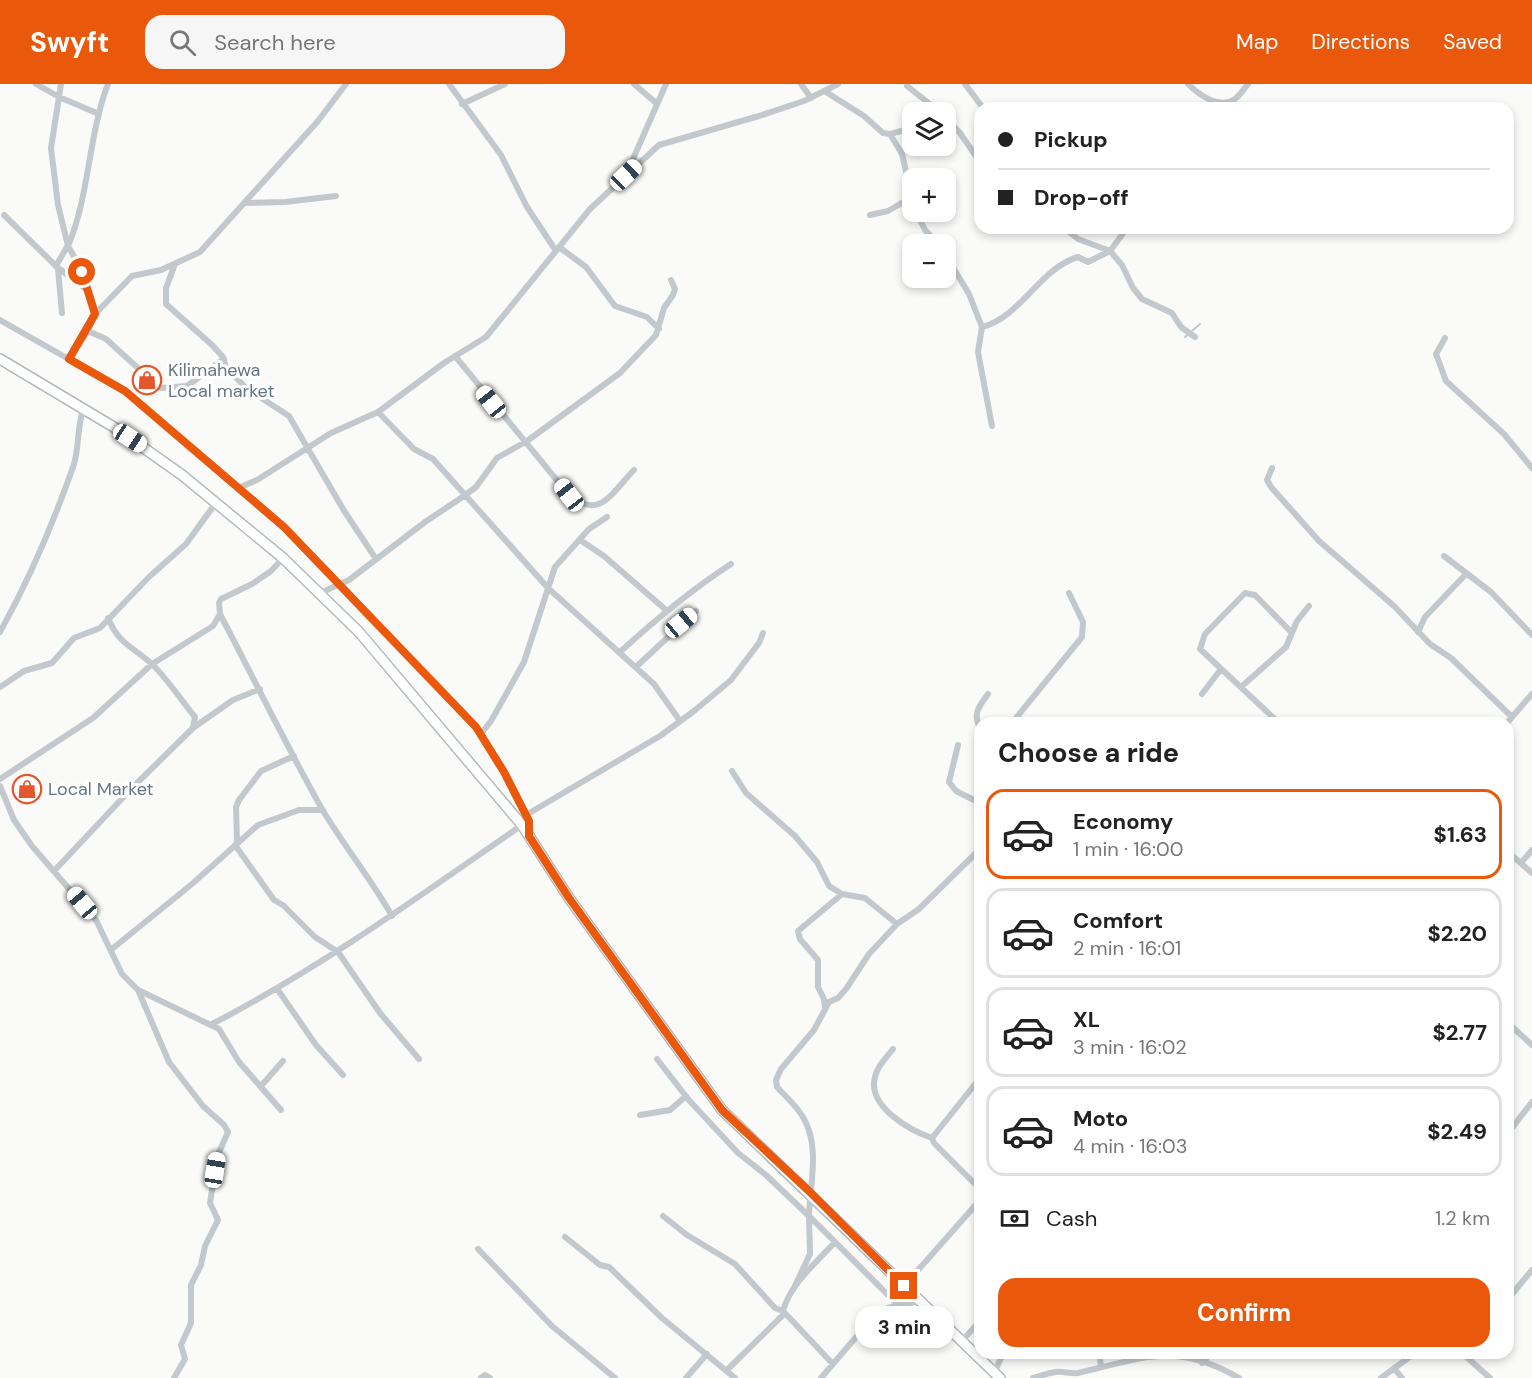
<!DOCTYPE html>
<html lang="en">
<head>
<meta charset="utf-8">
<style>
  :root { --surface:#fff; --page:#f6f6f6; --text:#222; --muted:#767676; --line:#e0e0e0; --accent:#ea580c }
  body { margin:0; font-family:"DM Sans",sans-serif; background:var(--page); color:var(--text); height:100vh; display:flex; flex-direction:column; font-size:22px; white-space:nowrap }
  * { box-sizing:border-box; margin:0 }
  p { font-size:20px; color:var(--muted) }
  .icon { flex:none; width:33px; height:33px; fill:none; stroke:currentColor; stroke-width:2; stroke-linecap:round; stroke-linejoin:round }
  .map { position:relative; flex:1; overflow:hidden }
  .side { position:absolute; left:974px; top:633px; width:540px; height:642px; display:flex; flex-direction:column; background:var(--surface); border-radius:18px; box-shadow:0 3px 9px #0003 }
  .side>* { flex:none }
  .top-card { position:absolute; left:974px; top:18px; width:540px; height:132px; border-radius:18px; box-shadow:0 3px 9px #0003; display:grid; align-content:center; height:132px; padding:0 24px; background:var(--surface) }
  .tools { position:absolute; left:902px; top:18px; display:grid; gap:12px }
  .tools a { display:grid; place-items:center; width:54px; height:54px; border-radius:12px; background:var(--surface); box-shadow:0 3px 9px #0003; font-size:30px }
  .end { position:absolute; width:27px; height:27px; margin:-14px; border:8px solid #ea580c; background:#fff; box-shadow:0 0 0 3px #fff }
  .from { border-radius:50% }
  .bubble { position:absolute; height:42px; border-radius:18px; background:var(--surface); box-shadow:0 3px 9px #0003; font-size:20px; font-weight:700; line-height:42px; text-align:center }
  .car { position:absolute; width:18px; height:36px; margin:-18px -9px; border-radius:8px; box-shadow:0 0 4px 2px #0007; background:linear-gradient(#fff 24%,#345 0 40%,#fff 0 76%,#345 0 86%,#fff 0) }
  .top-card b { display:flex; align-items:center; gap:21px; height:57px; font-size:22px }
  .top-card b+b { border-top:2px solid var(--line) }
  .top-card i { width:15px; height:15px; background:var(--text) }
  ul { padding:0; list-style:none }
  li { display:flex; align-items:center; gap:18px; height:90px; margin:0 12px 9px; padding:0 12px; border:3px solid var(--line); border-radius:18px }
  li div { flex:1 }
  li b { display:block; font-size:22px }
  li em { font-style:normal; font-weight:700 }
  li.active { border-color:var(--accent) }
  li>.icon { width:54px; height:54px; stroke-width:1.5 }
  h2 { padding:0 24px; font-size:27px; line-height:72px }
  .pay { display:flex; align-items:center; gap:15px; height:66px; padding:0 24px; font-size:22px }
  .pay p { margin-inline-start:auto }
  .button { display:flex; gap:12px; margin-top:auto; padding:12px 24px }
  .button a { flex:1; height:69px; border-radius:18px; background:var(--accent); color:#fff; font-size:24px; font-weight:700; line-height:69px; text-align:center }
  header { display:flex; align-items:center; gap:36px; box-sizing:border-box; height:84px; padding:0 30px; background:var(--accent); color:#fff }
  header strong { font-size:28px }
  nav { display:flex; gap:33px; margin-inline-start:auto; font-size:21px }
  .search { width:420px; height:54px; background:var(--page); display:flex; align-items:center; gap:15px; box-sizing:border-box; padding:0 21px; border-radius:18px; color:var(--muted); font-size:22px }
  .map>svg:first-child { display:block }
</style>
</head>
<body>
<header>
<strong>Swyft</strong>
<div class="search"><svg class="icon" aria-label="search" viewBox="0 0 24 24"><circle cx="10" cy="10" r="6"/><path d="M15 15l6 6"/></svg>Search here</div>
<nav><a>Map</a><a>Directions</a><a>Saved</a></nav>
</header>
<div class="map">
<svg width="1532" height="1294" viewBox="0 0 1532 1294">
  <rect width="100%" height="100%" fill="#fafaf8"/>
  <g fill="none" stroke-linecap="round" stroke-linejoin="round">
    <path stroke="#bbc7cb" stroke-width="2" d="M1185,253L1200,240"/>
    <g stroke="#b3babf" stroke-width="12">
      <path id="secondary" d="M0,275L117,345L182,391L283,474L359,548L522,741L569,814L722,1026L1000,1294"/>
    </g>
    <path stroke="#c3c8cc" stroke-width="6" d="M36,0L59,13L99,30
      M61,0L51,64L58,121L68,162L80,183L95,230L88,247L69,275
      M449,0L501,71L527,123L556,167
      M634,0L656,19
      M801,0L811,14
      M965,0L983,24
      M1188,0C1199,11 1220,26 1235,15C1240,11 1244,5 1248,0
      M907,2L940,28
      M826,8L864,32L883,49L890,50L912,44
      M462,20L505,0
      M945,33L960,49L980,78
      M890,50L902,70L912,113
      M626,91L666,0
      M245,119L285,118L336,112
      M916,128L925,146L939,160
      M4,131L57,183L86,205
      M870,131L888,127L912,113
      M1064,144L1078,155L1110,167L1122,181L1133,204L1142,215L1172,229L1181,243L1195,253
      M68,162C90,110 88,52 108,0
      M559,163L586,183L615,222L647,233L659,245
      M945,170L969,210L982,243L978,268L992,342
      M175,180L166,204V220L212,261L223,273L226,283L246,304L289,332L343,425L376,475
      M56,182L68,161
      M58,185L62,229
      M945,190L953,184
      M923,197L934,194
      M95,230L132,192L161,186L200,168L318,37L346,0
      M0,236L125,307L284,443L476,643L504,689L529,737V751
      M982,243C1021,233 1040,184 1078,173L1088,178L1110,167L1127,144
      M88,247L106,255L160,304L187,302L224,275
      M1445,254L1436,270L1446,297L1504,350L1532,384
      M455,272L569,411C600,437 612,408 634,386
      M378,328L414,365L433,375L548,504L654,600L680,637
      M1272,384L1267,396L1271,403L1319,457L1394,522L1430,560L1451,574L1512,633
      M238,404L257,396L331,349L378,328L444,279L486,253L590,125L659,61L759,32L804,17L838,0
      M580,456L604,472L666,526
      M1444,472L1491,508L1532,551
      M320,509L349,496L425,438L464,412L476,403L497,374L527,357L620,289L656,251L664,224L673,211L675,205L671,196
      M220,530C254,595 286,661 322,725C344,762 371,795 392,832
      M108,534C119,561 134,563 153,581C168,596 181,616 195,633L193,643
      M0,548C29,496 53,440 73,383C80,364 76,343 84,324
      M1418,548L1425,533L1466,490
      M620,568C655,536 691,506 731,480
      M636,583L696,527
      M0,603L24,587L52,579L74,554L100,544L149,493L186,460L215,420
      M1241,603L1286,563L1297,537L1309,522
      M1202,610L1221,585
      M1012,639L1082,553L1083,538L1069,509
      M1279,639L1200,565L1205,550L1245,509L1255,511L1292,549
      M1507,639L1532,610
      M980,643C972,630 980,621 988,610
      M480,651L491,637L524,578L555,483L589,445L607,433
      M958,661L949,698L956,707L980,719
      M732,687L746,709L795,752L817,778L829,802L842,810L865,814L897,840
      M0,695L93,634L152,580L213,542L220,530L219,519L221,515L252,500L271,487L283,474
      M0,702L14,736L32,762L96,836L122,890L138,906L219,945L239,978L281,1026
      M526,731L660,652L694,627L731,596L759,559L763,549
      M237,758L236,723L239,716L261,687L294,672
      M235,761L274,816L283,821L315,853L338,868L380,929L419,975
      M1508,768L1532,789
      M1521,779L1532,766
      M55,786L131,705L193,644L233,616L260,605
      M112,865L192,800L258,741L299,726H323
      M138,906L169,978L203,1022L224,1041L228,1048L217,1073L210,1119L218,1136L205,1162L201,1181L191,1201V1239L181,1261L185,1275L174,1294
      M278,906L316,961L343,991
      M825,924L824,915L818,903V876L800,855L798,847L842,810
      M1508,939L1532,961
      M212,940C322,883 421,811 522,741
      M893,965C887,973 877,982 875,993C867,1022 909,1046 932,1054
      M657,975L688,1015L738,1069L766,1091L809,1132L810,1170L793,1206
      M980,994L932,1054L934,1059L980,1105
      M261,1002L283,977
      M640,1031L670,1026L686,1012
      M1508,1049L1532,1018
      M663,1132L687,1151L735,1180L775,1224L783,1227
      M565,1153L600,1181L609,1183L662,1234L735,1294
      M478,1165L552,1242L615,1294
      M904,1202L980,1116
      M1508,1215L1532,1186
      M900,1223L809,1132C810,1101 820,1063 804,1035C798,1023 786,1013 777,1003L776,996L781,985L814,946L829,918L838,914L846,905L869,870L897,840L919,825L980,765
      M961,1258L980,1237
      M1099,1269L1101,1282
      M1462,1269L1490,1294
      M832,1279L783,1227C790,1200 817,1178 835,1158
      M1202,1279L1211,1269
      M1394,1284L1402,1294
      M727,1286L784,1230
      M994,1289L1001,1274L999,1269
      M481,1294L485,1291L490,1294
      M686,1294L707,1270
      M821,1294L875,1231L888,1224L918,1217
      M1033,1294C1040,1292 1048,1289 1056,1288C1063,1287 1071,1290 1078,1289C1144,1274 1175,1257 1239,1294
      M1381,1294L1415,1269"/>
    <use href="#secondary" stroke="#fff" stroke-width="9"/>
  </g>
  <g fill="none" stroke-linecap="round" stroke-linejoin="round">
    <path stroke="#ea580c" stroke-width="8" d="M82,188L95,230L69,275L125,307L284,443L476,643L504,688L529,737V752L569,814L722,1026L810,1108L904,1202"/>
  </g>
  <defs>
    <g id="shop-ring" transform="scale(1.5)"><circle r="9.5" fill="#fff" stroke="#e4572e" stroke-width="1.5"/><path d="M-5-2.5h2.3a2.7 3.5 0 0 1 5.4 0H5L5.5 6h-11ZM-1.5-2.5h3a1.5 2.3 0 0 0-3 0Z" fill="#e4572e"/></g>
  </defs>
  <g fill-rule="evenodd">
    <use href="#shop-ring" x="147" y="296"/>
    <use href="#shop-ring" x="27" y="705"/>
  </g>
  <g text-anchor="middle" stroke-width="6" stroke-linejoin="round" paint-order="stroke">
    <g font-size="18" fill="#657683" stroke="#fff" text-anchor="start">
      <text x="168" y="292">Kilimahewa<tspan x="168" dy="21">Local market</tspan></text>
      <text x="48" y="711">Local Market</text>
    </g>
  </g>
</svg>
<div class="tools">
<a><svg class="icon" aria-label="layers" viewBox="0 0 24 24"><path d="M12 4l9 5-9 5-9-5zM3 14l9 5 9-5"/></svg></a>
<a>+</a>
<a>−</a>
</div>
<i class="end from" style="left:82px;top:188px"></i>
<i class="end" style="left:904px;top:1202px"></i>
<div class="bubble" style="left:855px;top:1222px;width:99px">3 min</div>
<i class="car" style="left:626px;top:91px;rotate:46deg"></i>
<i class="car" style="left:491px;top:318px;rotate:321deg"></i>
<i class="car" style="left:130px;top:354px;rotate:123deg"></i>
<i class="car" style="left:569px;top:411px;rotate:322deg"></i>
<i class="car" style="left:681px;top:539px;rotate:50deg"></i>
<i class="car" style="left:82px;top:819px;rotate:320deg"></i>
<i class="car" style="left:215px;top:1086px;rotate:9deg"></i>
<div class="top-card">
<b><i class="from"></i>Pickup</b>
<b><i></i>Drop-off</b>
</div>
<section class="side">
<h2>Choose a ride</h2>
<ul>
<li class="active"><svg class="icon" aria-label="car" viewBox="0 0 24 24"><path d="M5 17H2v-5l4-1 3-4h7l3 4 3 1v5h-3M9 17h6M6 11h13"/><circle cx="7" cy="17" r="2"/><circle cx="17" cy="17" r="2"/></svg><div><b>Economy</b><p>1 min · 16:00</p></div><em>$1.63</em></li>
<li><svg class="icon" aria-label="car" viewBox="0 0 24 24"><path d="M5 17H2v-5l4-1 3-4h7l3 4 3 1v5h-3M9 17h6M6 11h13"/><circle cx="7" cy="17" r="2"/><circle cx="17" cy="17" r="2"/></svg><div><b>Comfort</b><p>2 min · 16:01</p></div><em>$2.20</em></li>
<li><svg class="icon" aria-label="car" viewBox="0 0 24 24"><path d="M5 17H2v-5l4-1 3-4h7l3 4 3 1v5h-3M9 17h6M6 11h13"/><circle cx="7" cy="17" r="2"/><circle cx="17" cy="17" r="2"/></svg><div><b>XL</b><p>3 min · 16:02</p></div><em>$2.77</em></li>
<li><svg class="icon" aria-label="car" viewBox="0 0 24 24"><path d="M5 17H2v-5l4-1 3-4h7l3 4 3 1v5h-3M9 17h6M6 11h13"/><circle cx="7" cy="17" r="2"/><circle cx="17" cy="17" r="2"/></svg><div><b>Moto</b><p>4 min · 16:03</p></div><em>$2.49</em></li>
</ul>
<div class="pay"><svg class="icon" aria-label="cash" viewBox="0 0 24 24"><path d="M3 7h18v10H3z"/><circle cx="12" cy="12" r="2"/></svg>Cash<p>1.2 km</p></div>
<div class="button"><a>Confirm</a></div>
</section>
</div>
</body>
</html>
